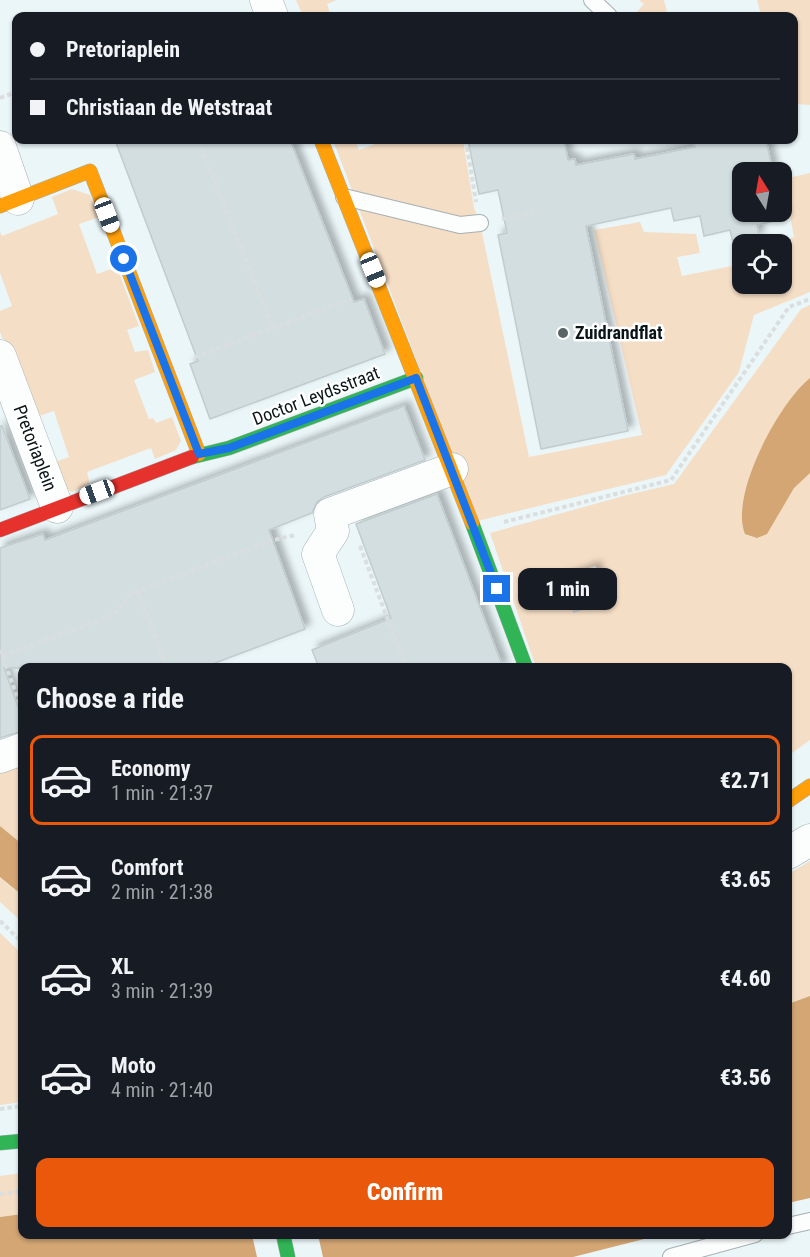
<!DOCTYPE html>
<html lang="en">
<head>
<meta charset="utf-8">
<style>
  :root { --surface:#171b24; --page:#242831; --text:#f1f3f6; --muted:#9ea1a6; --line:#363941; --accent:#ea580c }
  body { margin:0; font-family:"Roboto Condensed",sans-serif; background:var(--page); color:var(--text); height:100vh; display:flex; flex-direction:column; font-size:22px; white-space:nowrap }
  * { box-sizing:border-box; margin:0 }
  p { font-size:20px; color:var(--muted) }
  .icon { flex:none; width:33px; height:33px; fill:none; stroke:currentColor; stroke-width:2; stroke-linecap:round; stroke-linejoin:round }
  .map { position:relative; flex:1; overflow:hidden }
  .drawer { position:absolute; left:18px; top:663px; width:774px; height:576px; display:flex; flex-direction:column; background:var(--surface); border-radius:12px; box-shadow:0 2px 4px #0004 }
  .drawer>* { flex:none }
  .banner { position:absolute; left:12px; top:12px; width:786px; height:132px; border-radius:12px; box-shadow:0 2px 4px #0004; display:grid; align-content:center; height:132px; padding:0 18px; background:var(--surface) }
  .needle { width:39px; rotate:349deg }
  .buttons { position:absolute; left:732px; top:162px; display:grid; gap:12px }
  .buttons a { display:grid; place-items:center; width:60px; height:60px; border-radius:12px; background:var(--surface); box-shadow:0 2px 4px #0004; font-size:30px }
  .end { position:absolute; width:27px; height:27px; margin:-14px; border:8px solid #1a73e8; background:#fff; box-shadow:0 0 0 3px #fff }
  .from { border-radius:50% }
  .bubble { position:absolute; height:42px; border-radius:12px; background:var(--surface); box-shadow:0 2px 4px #0004; font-size:20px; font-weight:800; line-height:42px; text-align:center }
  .car { position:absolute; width:18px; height:36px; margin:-18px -9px; border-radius:8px; box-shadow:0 0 4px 2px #0007; background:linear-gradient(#fff 24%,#345 0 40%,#fff 0 76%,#345 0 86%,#fff 0) }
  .banner b { display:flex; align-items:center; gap:21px; height:57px; font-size:22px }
  .banner b+b { border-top:2px solid var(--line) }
  .banner i { width:15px; height:15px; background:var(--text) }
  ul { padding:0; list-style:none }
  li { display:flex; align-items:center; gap:18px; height:90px; margin:0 12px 9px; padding:0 6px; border:3px solid transparent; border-radius:12px }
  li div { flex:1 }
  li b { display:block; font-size:22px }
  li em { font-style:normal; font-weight:800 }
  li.on { border-color:var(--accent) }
  li>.icon { width:54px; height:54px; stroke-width:1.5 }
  h2 { padding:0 18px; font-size:27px; line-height:72px }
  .button { display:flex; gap:12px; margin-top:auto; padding:12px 18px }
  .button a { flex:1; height:69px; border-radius:12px; background:var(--accent); color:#fff; font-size:24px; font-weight:800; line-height:69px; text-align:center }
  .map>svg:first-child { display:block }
</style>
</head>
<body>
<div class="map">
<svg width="810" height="1257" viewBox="0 0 810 1257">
  <defs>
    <filter id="shadow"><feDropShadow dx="5.5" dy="-5.5" stdDeviation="3" flood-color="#0004"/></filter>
  </defs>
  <rect width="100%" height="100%" fill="#ebf6f8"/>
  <path fill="#f5dec6" d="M296,0H337L327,4L331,16H303Z
    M639,0H664L668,16H633L644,4Z
    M757,0H810V105L794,104V16H761Z
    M333,140H355L359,150L386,140H463L474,208L480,223L529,457L642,435L594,230L640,222L644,232L696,234L700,253L677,257L682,276L742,264V284H782L781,244L794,237L783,179L810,173V292L754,315L739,372L666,475L477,521Z
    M72,189L90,195L99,217L79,224L97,274L117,267L139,326L127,330L135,352L148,350L155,372L134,380L149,419L153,418L156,423L172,417L181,441L176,450L155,459L151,448L87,472L90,484L72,492L58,485L49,464L69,457L54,411L33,418L0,332V311L12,306L0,273V232L2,236L58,214L52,197Z
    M810,305V740L788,756V668L536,667L490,533L627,495L674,484L801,309Z
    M22,763V844L0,826V772Z
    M810,861V996L788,1004V874Z
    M0,877L22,895V922L0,902Z
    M0,933L22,954V1102L0,1105Z
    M22,1173V1214L0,1217V1176Z"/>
  <path fill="#d3a674" d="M810,378V473L794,488L767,534L757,538L745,534C729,495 779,403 810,378Z
    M0,826L22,844V895L0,877Z
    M810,996V1198L788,1203V1004Z
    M22,1214V1234L660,1235L573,1257H0V1217Z"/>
  <path fill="#ebf6f8" d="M252,1235H318L323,1257H257Z"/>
  <path fill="#d2dee0" stroke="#c1ccce" stroke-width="1.5" filter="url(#shadow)" d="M115,140H290L354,302L364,299L385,354L210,419L190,364L198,361Z
    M468,140H564L568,160L575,159L576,165L634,154L635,159L695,147L693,140H766L773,172H742V212L782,211L783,219L757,225L759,237L733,243L730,230L704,236L700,216L674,221L671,208L586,226L628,431L541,449L498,235L507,233L498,190L479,194Z
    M404,406L425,460L324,497L317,502L312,513L269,530L305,629L202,668H4L22,718V731L0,738V548L43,534L45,540Z
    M0,426H2L30,499L0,510Z
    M437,494L503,668H319L312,650L391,618L356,524Z
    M595,567L607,600L574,612L562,579Z"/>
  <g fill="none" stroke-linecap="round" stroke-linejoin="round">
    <g stroke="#a6b0b2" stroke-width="18">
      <path id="lane" d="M592,0L609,16
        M344,197L460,225L480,223
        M788,1226L810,1221
        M671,1257L755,1234"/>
    </g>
    <g stroke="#a6b0b2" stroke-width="33">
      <path id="street" d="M266,0L272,16
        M0,147L18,199
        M0,356L57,507
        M338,610L318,554L333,531L330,514L452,469
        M0,757L22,749
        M788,853L810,840"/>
    </g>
    <g stroke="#a6b0b2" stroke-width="15">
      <path id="fast" d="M192,457L229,448L416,378
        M472,523L526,668
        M0,1143L22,1141
        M283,1234L288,1257"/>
    </g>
    <g stroke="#a6b0b2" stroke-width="15">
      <path id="slow" d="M321,140L472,523
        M0,206L90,171L199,454
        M788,801L810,786"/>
    </g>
    <g stroke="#a6b0b2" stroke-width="15">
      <path id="jam" d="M0,530L192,457"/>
    </g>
    <path stroke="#dbdede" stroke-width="4" stroke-dasharray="4.5 3" stroke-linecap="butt" d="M0,98L16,92
      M198,140L273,328
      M466,140L476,202
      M502,219L534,213
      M195,357L351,299
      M504,522L671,480L789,307L810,299
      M360,546L406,668
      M138,592L167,668
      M0,650L22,709
      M2,656L112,616L131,594L270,541L295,535
      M0,921L22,942
      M0,1109L22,1106
      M0,1194L22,1191"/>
    <use href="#lane" stroke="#fcfefe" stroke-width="16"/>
    <use href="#street" stroke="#fcfefe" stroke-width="32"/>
    <use href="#fast" stroke="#30b455" stroke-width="14"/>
    <use href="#slow" stroke="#ff9f0a" stroke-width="14"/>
    <use href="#jam" stroke="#e5322d" stroke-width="14"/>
  </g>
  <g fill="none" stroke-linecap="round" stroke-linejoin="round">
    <path stroke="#1a73e8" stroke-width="8" d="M124,259L199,454L229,448L416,378L497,589"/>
  </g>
  <circle fill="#596466" stroke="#fff" stroke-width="2" cx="563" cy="333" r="6"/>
  <g text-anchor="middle" stroke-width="5" stroke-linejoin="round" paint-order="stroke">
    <g font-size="18" font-weight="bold" fill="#0a1518" stroke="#fff" text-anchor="start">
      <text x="575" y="339">Zuidrandflat</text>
    </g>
    <g font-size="18" fill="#0a1518" stroke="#fff">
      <text transform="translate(316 396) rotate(-21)" y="6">Doctor Leydsstraat</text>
      <text transform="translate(35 448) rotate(69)" y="6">Pretoriaplein</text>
    </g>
  </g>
</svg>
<div class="buttons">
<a><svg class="needle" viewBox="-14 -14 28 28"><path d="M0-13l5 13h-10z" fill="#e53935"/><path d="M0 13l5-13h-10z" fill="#9ea1a6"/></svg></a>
<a><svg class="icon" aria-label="locate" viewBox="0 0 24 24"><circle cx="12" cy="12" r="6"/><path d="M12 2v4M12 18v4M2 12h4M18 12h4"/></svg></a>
</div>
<i class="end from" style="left:124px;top:259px"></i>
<i class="end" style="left:497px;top:589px"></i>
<div class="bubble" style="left:518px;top:568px;width:99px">1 min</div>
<i class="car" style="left:107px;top:215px;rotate:159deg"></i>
<i class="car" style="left:373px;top:270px;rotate:158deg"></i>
<i class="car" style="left:97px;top:492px;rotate:250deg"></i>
<div class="banner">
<b><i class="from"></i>Pretoriaplein</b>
<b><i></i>Christiaan de Wetstraat</b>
</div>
<section class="drawer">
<h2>Choose a ride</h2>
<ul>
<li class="on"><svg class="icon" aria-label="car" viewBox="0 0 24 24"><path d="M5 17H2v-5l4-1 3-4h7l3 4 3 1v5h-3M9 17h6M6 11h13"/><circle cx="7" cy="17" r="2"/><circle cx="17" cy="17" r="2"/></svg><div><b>Economy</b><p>1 min · 21:37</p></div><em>€2.71</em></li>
<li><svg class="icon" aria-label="car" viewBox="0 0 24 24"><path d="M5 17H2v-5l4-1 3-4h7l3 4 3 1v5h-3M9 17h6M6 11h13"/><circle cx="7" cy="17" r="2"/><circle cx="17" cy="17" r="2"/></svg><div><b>Comfort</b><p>2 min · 21:38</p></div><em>€3.65</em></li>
<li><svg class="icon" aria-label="car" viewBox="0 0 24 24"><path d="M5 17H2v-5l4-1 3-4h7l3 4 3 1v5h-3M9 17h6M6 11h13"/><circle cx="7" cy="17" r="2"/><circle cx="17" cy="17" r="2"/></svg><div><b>XL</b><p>3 min · 21:39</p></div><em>€4.60</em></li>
<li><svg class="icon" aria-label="car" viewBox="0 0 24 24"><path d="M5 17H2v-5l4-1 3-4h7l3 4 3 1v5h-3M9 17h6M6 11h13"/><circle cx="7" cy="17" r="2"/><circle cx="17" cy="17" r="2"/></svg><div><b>Moto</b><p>4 min · 21:40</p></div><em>€3.56</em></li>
</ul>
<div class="button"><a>Confirm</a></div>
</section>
</div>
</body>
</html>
